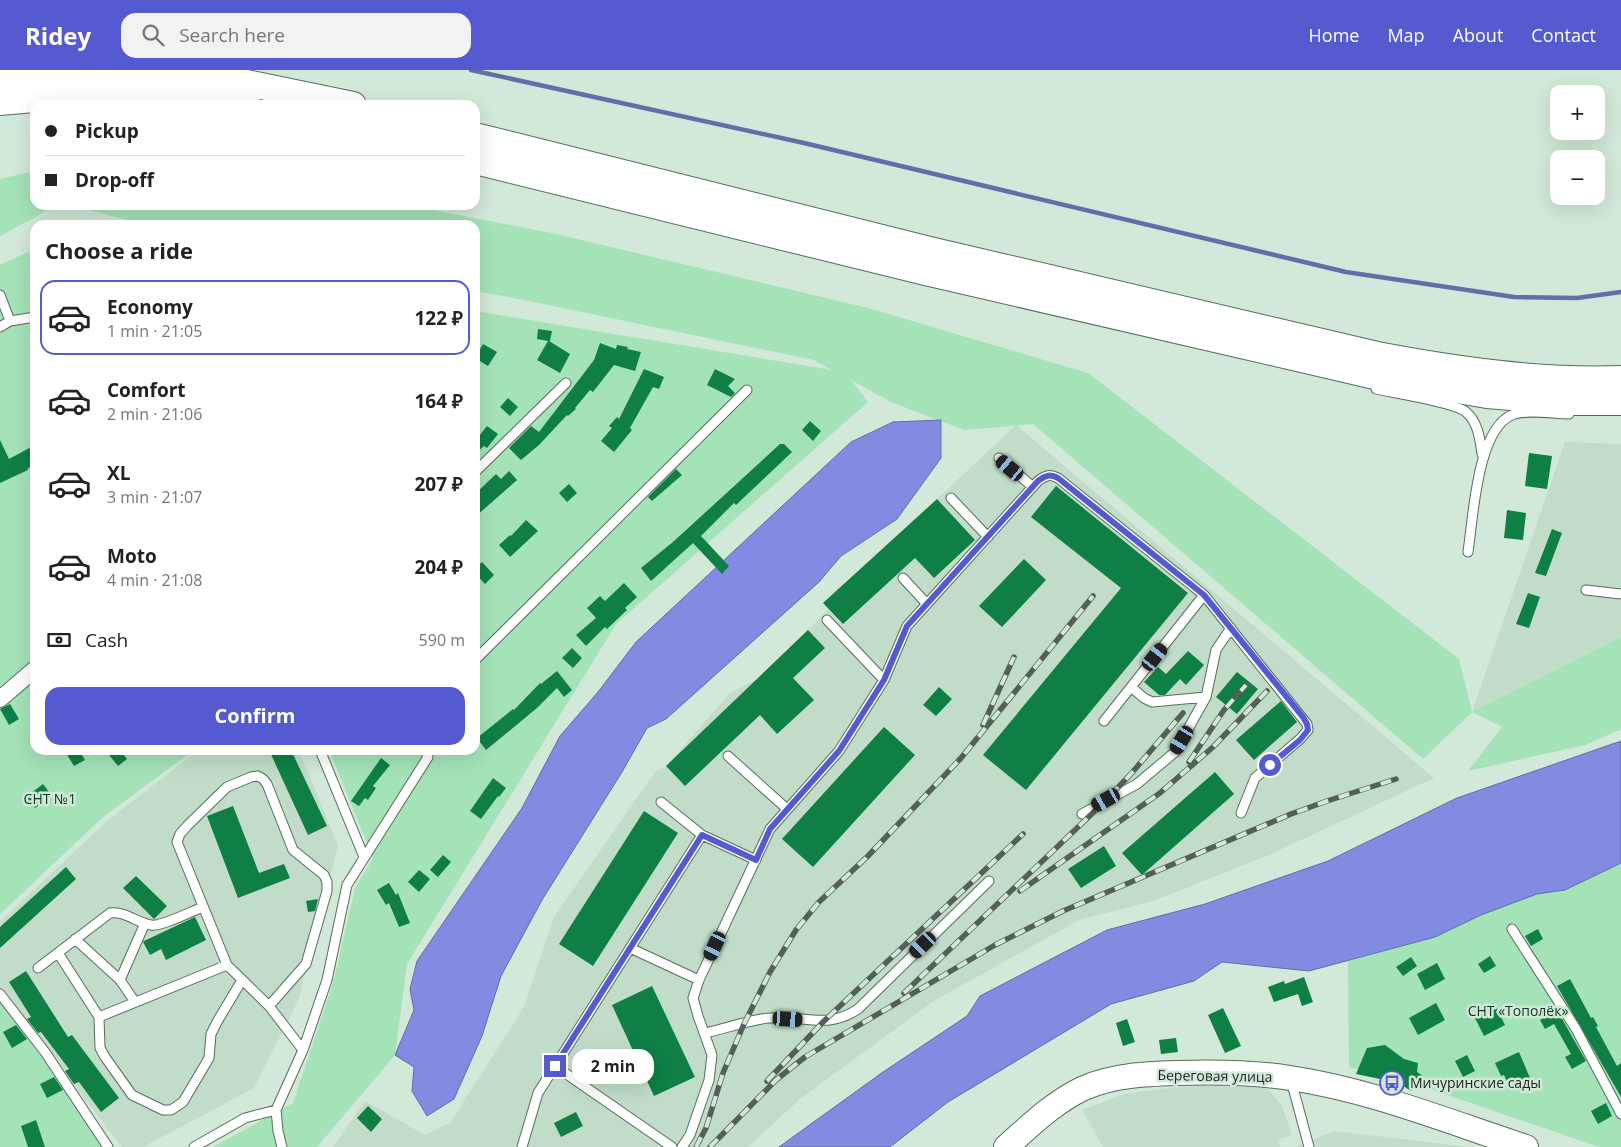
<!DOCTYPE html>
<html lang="en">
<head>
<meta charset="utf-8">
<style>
  :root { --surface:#fff; --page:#f2f2f2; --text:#222; --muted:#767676; --line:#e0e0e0; --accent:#555ad1 }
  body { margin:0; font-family:"Open Sans",sans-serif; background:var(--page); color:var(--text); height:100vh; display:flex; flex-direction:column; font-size:19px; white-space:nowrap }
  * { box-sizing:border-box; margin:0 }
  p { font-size:16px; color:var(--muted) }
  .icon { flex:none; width:28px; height:28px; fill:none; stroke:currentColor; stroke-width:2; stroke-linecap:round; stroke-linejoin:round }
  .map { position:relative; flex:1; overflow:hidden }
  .side { position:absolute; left:30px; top:150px; width:450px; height:535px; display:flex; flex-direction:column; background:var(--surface); border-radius:15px; box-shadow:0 5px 20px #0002 }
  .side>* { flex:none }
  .top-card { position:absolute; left:30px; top:30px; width:450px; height:110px; border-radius:15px; box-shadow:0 5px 20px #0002; display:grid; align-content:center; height:110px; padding:0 15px; background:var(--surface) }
  .tools { position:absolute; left:1550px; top:15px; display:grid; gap:10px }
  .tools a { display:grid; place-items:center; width:55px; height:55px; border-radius:10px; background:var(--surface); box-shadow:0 5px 20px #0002; font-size:25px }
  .end { position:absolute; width:22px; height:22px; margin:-11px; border:6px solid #555ad1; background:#fff; box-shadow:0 0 0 2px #fff }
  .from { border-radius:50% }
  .bubble { position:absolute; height:35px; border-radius:15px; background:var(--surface); box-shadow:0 5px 20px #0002; font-size:16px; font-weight:700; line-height:35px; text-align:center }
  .car { position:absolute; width:15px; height:30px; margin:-15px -8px; border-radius:6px; box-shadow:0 0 4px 1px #0007; background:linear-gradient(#222 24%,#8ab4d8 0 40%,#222 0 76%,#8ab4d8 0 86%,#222 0) }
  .top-card b { display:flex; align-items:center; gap:18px; height:48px; font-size:19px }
  .top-card b+b { border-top:1px solid var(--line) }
  .top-card i { width:12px; height:12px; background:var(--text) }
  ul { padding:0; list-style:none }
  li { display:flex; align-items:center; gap:15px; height:75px; margin:0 10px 8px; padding:0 5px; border:2px solid transparent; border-radius:15px }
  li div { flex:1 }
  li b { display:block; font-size:19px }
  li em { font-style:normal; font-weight:700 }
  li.selected { border-color:var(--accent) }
  li>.icon { width:45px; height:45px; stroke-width:1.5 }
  h2 { padding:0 15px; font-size:22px; line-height:60px }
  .pay { display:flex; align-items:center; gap:12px; height:55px; padding:0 15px; font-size:19px }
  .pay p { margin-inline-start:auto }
  .primary-button { display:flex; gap:10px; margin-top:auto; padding:10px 15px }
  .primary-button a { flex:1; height:58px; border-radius:15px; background:var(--accent); color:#fff; font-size:20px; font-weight:700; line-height:58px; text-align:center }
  header { display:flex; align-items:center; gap:30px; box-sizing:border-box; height:70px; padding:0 25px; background:var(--accent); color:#fff }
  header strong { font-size:24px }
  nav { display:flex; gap:28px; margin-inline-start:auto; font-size:18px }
  .search { width:350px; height:45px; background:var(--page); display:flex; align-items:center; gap:12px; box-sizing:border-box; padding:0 18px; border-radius:15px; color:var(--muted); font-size:19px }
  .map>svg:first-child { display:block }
</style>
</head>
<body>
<header>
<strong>Ridey</strong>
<div class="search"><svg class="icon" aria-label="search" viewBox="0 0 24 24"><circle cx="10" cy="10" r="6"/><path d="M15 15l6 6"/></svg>Search here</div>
<nav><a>Home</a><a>Map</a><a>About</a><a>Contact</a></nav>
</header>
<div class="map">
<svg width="1621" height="1077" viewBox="0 0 1621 1077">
  <rect width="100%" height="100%" fill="#d2e8d8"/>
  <path fill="#c1ddc9" d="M1016,355L1434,708L1271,784L1153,831L1079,850L932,932L800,1029L748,1077H333L365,1031L425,1065L450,1053L524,937L554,847L655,702L666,696L730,623L757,609L808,560L937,429Z
    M1565,372L1621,374V567L1472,642Z
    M199,680H299L338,776L298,931L254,1018L143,1077H122L0,918V852L108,750Z
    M1203,1016L1256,1017L1265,1018L1271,1022L1282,1036L1292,1065L1278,1070L1280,1077H1103L1082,1040L1125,1024L1168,1018Z
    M1334,1061L1469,1077H1295Z"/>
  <path fill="#a4e2b7" d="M35,101V135H58L0,166V109Z
    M69,135H408L556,164L868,238L1088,303L1459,589L1472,642L1621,567V659L1585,675L1468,701L1502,657L1472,642L1423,689L1033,354L964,360L891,332L851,310L868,332L616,554L407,894L395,985L317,1077H213L293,1033L334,910L355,818L373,788L329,680H475V241L832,300L814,290L519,229L475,221V155H147Z
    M35,179V680H194L103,747L0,844V195Z
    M1621,793V1077H1599L1418,1015L1349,997L1348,891L1435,867L1481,845L1537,824L1565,820Z
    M0,923L115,1077H0Z"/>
  <path fill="#808be1" stroke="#636da8" d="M941,350V388L897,449L841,486L819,512L666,649L647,658L622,702L542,830L501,906L482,966L454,1029L427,1046L412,1021L414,997L395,985L414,940L410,919L417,891L522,738L560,666L598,622L636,572L851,372L893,352Z
    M1621,671V793L1565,820L1537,824L1481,845L1435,867L1309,901L1222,892L1194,911L1111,934L948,1032L890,1077H779L883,1002L967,946L980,926L1107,860L1205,834L1328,791L1457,728Z"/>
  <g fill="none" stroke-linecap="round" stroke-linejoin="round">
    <path stroke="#636da8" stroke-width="4.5" d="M471,0L804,73L1346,202L1514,227L1577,228L1621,222"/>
  </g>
  <path fill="#0f7f46" d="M538,259L552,261L550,271H549L570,284L560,303L537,290L548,271L537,269Z
    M600,273L616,279L617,275L628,277L627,279L641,282L635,301L614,295L593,322L590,320L575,338L576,339L568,346L567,345L539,375L521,390L509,378L531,356L539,362L594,290Z
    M483,274L497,282L488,296L475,288Z
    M644,299L664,307L659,319L653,317L630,358L632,360L614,382L601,371L612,358L609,356L617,347L619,349Z
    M715,299L735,309L728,316L735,323L731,327L707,315Z
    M508,328L518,337L510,346L500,337Z
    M810,351L821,361L813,371L802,360Z
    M487,356L498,364L487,378L484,376L475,384V371Z
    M0,370L9,389L35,375V394L27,399L28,400L0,413Z
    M780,374H784L792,382L736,435L734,433L701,466L729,496L722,504L693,473L651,511L641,498L673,472Z
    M1529,383L1552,386L1547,419L1525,416Z
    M676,399L682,405L652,431L648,427Z
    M509,401L517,410L475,447V424L496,404L501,409Z
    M569,414L577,423L567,432L559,423Z
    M1056,416L1188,523L1026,720L983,685L1121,518L1031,447Z
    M937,429L975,470L934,508L915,488L843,554L823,533Z
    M1507,440L1526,443L1523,470L1504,468Z
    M526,450L538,461L510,487L499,475L510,465L511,466Z
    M1552,459L1562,463L1546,506L1535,503Z
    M1024,489L1046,510L1002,557L979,536Z
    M482,492L494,505L485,514L475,503V498Z
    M624,513L637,527L625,538L627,540L607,559L605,557L586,576L576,565L596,548L587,538L600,526L605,531Z
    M1528,523L1540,527L1529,558L1516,554Z
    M808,560L825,578L793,608L814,630L777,664L760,645L685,716L666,696Z
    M572,578L582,588L573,598L562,588Z
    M1188,581L1204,595L1186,615L1180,609L1165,625H1159L1144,612L1158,597L1166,604Z
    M557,601L572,620L564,627L557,618L537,638L486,680L477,668L513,639L514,640L540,613L541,614Z
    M1237,602L1258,619L1237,644L1216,627Z
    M939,617L952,629L936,646L923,635Z
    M1281,631L1297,652L1254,690L1236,670Z
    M10,634L19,649L9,655L0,639Z
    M884,657L915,685L813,797L782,769Z
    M64,680H79L85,690L74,696Z
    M105,680H120L127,689L118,696Z
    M269,680H291L327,756L308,765Z
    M381,688L390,695L373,716L376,718L368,730L365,728L359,736L351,731Z
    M1215,702L1234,724L1142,805L1122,783Z
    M493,708L506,718L499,727L498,726L481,749L470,741Z
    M43,714L52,726L35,738L26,727Z
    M233,736L259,803L284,794L290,808L238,828L207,746Z
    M644,741L678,763L593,896L559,874Z
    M1104,776L1116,796L1081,818L1068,799Z
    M443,785L451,792L438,807L430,800Z
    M66,797L76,809L0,878V857Z
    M419,800L430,809L419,822L408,812Z
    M136,806L167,836L154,849L123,818Z
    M389,813L396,825L398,823L410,853L399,857L389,833L386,835L377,820Z
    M318,829L315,841L308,842L306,831Z
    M195,847L206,870L166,890L161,879L150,885L143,872L144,871Z
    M1538,859L1543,869L1531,876L1525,866Z
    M1490,886L1496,896L1484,903L1478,894Z
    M1411,887L1417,896L1403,906L1396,897Z
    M1437,893L1445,909L1425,920L1417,904Z
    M26,901L68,967L72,965L119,1028L101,1042L79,1012L74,1014L65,1001L69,999L41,962L38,963L27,949L31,947L9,912Z
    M1304,907L1313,932L1302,936L1298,924L1274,932L1268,917L1284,911L1285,914Z
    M1570,909L1591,948L1593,947L1598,956L1596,957L1617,996L1621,993V1027L1557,916Z
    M652,916L695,1007L654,1026L612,935Z
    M1436,933L1445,950L1418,965L1409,948Z
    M1494,933L1505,955L1484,966L1473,944Z
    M1223,938L1241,976L1225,983L1208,945Z
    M1557,940L1586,991L1572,999L1565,987L1571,984L1554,954L1545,959L1540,950Z
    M1127,949L1135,972L1123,976L1116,953Z
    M16,955L27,969L12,978L3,962Z
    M1176,968L1178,982L1161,984L1159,970Z
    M1385,975L1404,989L1418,993L1417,1002L1423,1006L1411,1021L1399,1013L1356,1004L1367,978Z
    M1519,982L1530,1008L1510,1017L1504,1005L1501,1006L1495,993Z
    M1467,985L1475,1001L1463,1007L1455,991Z
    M54,1007L63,1020L47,1028L40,1014Z
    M1606,1033L1612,1046L1598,1054L1591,1041Z
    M368,1036L382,1049L371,1062L357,1048Z
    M576,1042L583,1056L561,1067L554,1053Z
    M36,1050L45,1077H28L21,1056Z"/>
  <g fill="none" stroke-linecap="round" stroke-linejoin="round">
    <g stroke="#586b5d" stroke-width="11">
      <path id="lane" d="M0,225L10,251
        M0,257L10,251L35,247
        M1376,319C1393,323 1455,332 1466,342C1478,352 1480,369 1482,384
        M999,388L1033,417
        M475,402L566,313
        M951,428L988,467
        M1468,482C1473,449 1477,359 1512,345C1526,339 1553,344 1569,344
        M903,508L927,534
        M1586,520L1621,524
        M827,550L884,610
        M475,590L747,320
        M1131,617L1144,628L1152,632L1206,627
        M1104,651L1204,525
        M320,680L364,787
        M728,686L787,739
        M661,732L702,765L756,790
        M1082,744L1137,714L1175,682L1206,627L1216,580L1231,558
        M1512,859L1576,959L1621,1044
        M75,869L120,910
        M630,878L699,910
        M58,883L99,947L100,978L105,987L132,1025L163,1040H171L183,1032L209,988L211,964L217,952L242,910
        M227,895L269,936L303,980
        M38,898L110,843C126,841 137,853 151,855C161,857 192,841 203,837
        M0,924L45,982L108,1077
        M135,932L120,910L145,853
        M99,947L227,895L177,772L180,764L187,756L227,717L251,707L258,706L263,709L267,714L293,780L324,805L327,812V821L306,894L269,936
        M705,963C724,959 752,949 770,948C804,945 827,960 858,939L989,811
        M555,996L672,1077
        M1291,1010L1309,1077
        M194,1077L245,1048L276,1040
        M282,1077L278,1061L276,1040L303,980L327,910L347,815L428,687L425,680
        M522,1077L538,1023L702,765
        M682,1077L690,1065L709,1010L712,985L698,946L693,928L699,910L770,759L839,681L884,610L907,556L1038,411C1046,405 1050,404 1058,408L1204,525L1307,654L1308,660L1300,669L1255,708L1241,743"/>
    </g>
    <g stroke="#586b5d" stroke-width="18">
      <path id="street" d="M0,629L35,599"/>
    </g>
    <g stroke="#586b5d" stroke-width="26">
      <path id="secondary" d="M1006,1077C1031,1055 1054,1032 1084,1018C1113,1005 1146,1004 1177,1003C1215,1002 1253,1002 1290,1008C1371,1020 1449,1052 1526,1077"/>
    </g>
    <g stroke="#586b5d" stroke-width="28">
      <path id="primary" d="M0,9L66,3L151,4L232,10L353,35
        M0,32L102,23L248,35
        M475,66L930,180L1377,285C1457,300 1539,312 1621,309
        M475,91L925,202L1375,306L1487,325L1572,332H1621"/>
    </g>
    <use href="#lane" stroke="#fff" stroke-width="9"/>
    <use href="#street" stroke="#fff" stroke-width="16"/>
    <use href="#secondary" stroke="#fff" stroke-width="24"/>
    <use href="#primary" stroke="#fff" stroke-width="26"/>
    <g stroke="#546057" stroke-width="5.5">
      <path id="rail" d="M983,655L1014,587
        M1189,692L1224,640L1246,615
        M1020,821L1160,723L1213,677L1267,621
        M904,923L1098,738L1130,705L1183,643
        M767,1011L824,951L1023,764
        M696,1077L706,1058L723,1003L744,954L770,902L796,860L819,832L868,786L961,688L1093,526
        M710,1077L776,1010L805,987L995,875L1063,841L1291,744L1327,731L1396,709"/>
    </g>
    <use href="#rail" stroke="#d2e8d8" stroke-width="4" stroke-dasharray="11" stroke-linecap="butt"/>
  </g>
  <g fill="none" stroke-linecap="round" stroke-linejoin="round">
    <path stroke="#555ad1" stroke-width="6" d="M555,996L702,765L756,790L770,759L839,681L884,610L907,556L1038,411C1046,405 1050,404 1058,408L1204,525L1303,647L1307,654L1308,660L1300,670L1270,695"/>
  </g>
  <defs>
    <g id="bus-ring" transform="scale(1.25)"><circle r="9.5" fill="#d2e8d8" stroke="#555ad1" stroke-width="1.5"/><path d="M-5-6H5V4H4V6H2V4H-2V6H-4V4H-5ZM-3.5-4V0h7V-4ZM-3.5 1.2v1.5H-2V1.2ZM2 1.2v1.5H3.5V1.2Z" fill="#555ad1"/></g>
  </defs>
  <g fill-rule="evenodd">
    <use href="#bus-ring" x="1392" y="1013"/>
  </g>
  <g text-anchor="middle" stroke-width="5" stroke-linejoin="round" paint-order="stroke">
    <g font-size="14" fill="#0f381f" stroke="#d2e8d8">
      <text x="50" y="734">СНТ №1</text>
      <text x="1518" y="946">СНТ «Тополёк»</text>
    </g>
    <g font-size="14" fill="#202822" stroke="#d2e8d8">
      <text transform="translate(1215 1006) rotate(1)" y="5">Береговая улица</text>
    </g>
    <g font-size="14" fill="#202822" stroke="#d2e8d8" text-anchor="start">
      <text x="1410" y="1018">Мичуринские сады</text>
    </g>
  </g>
</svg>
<div class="tools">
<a>+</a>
<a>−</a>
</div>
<i class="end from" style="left:1270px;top:695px"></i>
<i class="end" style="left:555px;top:996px"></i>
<div class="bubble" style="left:572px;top:979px;width:82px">2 min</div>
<i class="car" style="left:1010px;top:398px;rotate:310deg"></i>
<i class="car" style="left:1155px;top:587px;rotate:39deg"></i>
<i class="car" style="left:1182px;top:670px;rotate:211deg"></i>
<i class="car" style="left:1106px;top:730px;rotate:241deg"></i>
<i class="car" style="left:923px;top:875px;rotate:226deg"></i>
<i class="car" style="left:715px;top:876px;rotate:205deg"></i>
<i class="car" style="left:788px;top:949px;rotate:93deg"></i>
<div class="top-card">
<b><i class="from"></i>Pickup</b>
<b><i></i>Drop-off</b>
</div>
<section class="side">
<h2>Choose a ride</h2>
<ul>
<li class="selected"><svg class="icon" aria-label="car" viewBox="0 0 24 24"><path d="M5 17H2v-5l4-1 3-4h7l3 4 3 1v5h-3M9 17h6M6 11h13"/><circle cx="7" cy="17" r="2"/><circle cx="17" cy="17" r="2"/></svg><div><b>Economy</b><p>1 min · 21:05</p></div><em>122 ₽</em></li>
<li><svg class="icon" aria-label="car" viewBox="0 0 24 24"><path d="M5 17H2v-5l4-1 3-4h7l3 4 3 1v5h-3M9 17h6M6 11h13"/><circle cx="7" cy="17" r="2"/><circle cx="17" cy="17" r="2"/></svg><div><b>Comfort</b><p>2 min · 21:06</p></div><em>164 ₽</em></li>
<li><svg class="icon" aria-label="car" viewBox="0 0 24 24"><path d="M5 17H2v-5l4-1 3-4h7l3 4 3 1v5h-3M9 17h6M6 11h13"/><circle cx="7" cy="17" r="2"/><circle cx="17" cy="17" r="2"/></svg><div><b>XL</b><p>3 min · 21:07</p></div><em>207 ₽</em></li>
<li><svg class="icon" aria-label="car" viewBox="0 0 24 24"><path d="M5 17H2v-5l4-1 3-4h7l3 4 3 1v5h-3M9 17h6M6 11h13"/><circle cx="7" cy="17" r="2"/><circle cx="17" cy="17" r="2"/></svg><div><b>Moto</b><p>4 min · 21:08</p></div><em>204 ₽</em></li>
</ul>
<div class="pay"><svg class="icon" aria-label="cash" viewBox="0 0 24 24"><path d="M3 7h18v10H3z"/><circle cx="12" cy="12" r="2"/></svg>Cash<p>590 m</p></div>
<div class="primary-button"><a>Confirm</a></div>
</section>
</div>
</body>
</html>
